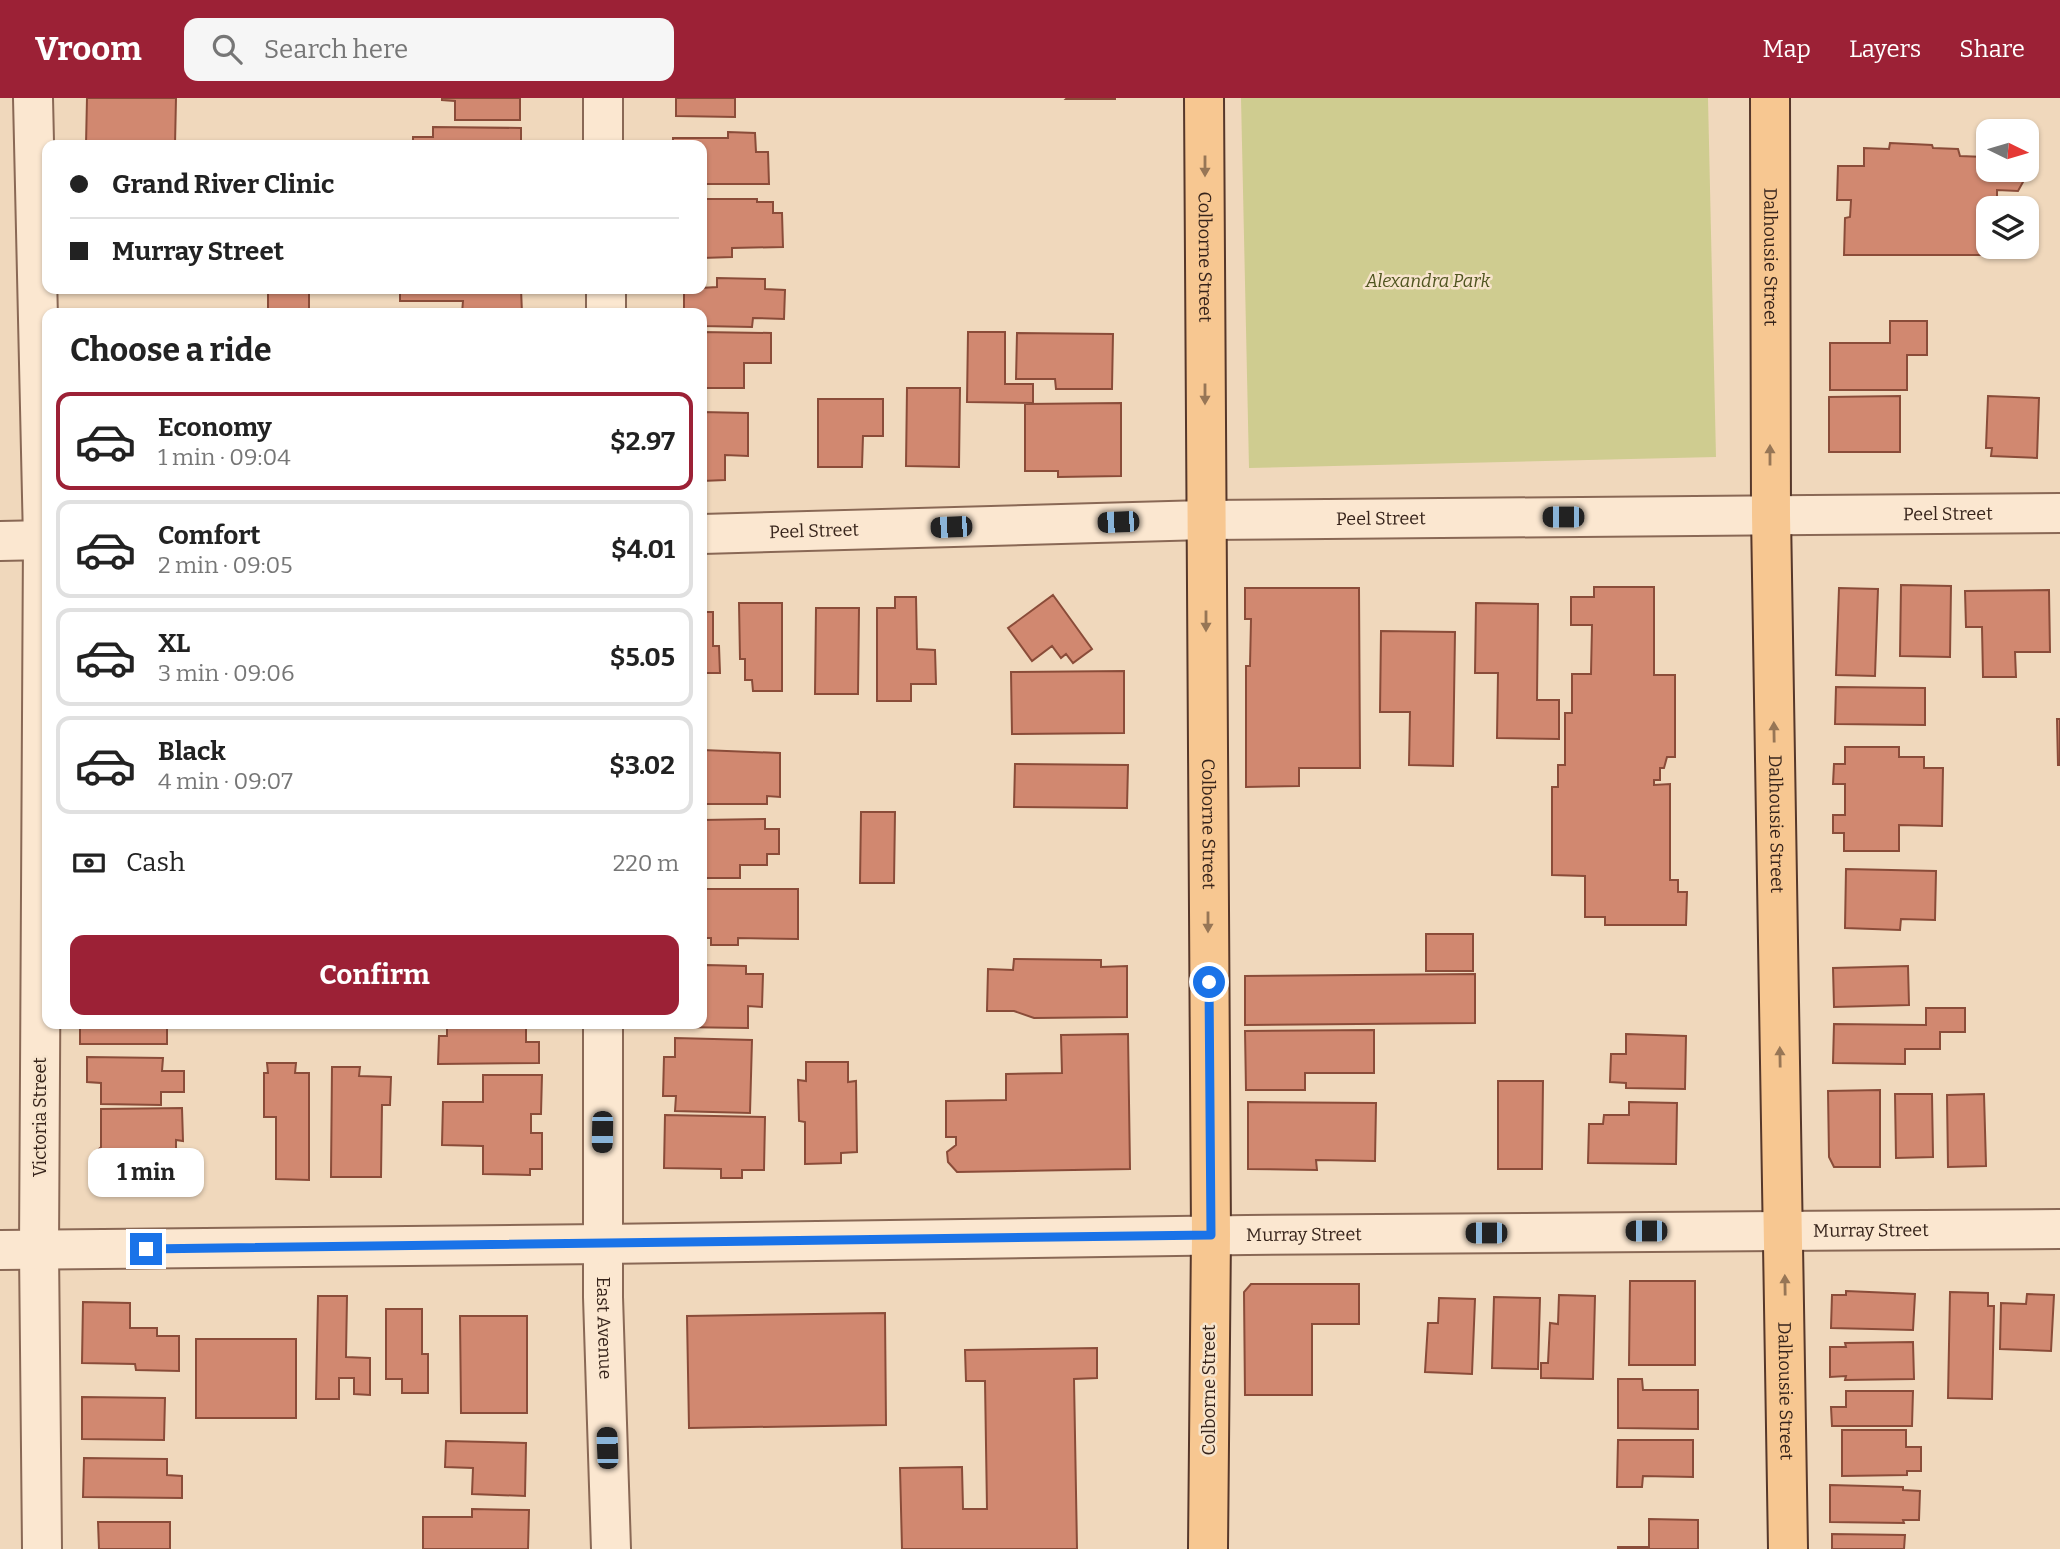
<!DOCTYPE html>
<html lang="en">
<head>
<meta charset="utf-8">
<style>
  :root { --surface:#fff; --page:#f6f6f6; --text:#222; --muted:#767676; --line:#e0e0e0; --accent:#9c2136 }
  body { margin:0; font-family:Bitter,serif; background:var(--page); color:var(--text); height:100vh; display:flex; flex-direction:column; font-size:26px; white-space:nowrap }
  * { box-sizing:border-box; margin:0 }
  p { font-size:23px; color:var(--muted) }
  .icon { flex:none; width:38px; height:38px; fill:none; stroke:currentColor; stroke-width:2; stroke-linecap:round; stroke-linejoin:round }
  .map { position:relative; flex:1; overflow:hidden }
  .panel { position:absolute; left:42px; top:210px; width:665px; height:721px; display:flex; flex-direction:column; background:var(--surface); border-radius:14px; box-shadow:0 2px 5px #0004 }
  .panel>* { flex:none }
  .top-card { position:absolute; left:42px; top:42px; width:665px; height:154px; border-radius:14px; box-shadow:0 2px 5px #0004; display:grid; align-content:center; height:154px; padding:0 28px; background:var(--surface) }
  .needle { width:46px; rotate:95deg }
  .fabs { position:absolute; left:1976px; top:21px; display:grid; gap:14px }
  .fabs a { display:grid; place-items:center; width:63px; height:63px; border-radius:14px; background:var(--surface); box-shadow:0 2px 5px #0004; font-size:35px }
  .end { position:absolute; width:32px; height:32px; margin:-16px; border:9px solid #1a73e8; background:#fff; box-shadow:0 0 0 4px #fff }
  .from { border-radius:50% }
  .bubble { position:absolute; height:49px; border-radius:14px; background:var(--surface); box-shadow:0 2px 5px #0004; font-size:23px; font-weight:700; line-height:49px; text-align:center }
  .car { position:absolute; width:21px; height:42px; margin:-21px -10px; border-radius:9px; box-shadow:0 0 5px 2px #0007; background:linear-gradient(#222 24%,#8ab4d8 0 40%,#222 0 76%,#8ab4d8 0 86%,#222 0) }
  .top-card b { display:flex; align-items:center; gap:24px; height:66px; font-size:26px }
  .top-card b+b { border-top:2px solid var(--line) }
  .top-card i { width:18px; height:18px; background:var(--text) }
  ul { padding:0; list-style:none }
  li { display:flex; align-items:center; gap:21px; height:98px; margin:0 14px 10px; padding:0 14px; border:4px solid var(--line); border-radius:14px }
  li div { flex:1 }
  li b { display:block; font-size:26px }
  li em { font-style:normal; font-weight:700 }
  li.on { border-color:var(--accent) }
  li>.icon { width:63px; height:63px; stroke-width:1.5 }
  h2 { padding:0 28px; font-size:32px; line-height:84px }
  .pay { display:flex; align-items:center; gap:18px; height:77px; padding:0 28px; font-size:26px }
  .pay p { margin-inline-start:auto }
  .cta { display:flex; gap:14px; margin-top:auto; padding:14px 28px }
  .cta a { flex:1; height:80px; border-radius:14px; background:var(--accent); color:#fff; font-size:28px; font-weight:700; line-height:80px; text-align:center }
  header { display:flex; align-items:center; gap:42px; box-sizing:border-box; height:98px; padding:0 35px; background:var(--accent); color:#fff }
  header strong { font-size:33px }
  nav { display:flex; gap:38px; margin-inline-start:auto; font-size:24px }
  .search { width:490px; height:63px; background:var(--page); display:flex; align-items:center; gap:18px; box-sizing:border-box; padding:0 24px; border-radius:14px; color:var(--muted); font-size:26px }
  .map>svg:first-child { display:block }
</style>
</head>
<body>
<header>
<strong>Vroom</strong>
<div class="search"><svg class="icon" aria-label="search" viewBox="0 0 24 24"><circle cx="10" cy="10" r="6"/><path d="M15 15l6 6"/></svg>Search here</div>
<nav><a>Map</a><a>Layers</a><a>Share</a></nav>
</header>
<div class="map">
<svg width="2060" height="1451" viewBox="0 0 2060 1451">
  <rect width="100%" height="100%" fill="#f0d8bc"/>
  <path fill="#cfcc90" d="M1241,0H1708L1716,359L1249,370Z"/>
  <path fill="#d18870" stroke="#8a4c39" stroke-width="2" d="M87,0H176L175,47H86Z
    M442,0H520V22H455V3L442,2Z
    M676,0H735V19L676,18Z
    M1067,0H1115V1H1066Z
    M433,29L521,30V47H413V39H433Z
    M728,34L755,35L756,54H768L769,86H702V47H673V40H728Z
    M1890,45L1932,47L1933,50L1958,51L1960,58L1985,59L1986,45H1988V72H2023V84L2018,93L1997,92V110H1988V149H1997V157H1844L1845,120L1850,119L1851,102H1837L1838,68H1864V50L1889,51Z
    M702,101H757V104H773V115H782L783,149L732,150V159L702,160Z
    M717,180L765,181V191L785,192L784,221L753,220L752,229L702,228V215H684V191L717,189Z
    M268,191H309V214H268Z
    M400,191H521L522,215H462L463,203H400Z
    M1890,223H1927V257H1907V292H1830V245H1890Z
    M702,234L771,235V265H744V290H702Z
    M968,234H1005V286H1033V305L967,304Z
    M1017,235L1113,236L1112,291H1056L1055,281H1016Z
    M907,290H960L959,369L906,368Z
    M1900,298V354H1829V299Z
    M1988,298L2039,300L2037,360L1991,358L1992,350H1986Z
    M818,301H883V338H863L862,369H818Z
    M1121,305V378L1058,379V373H1025V306Z
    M702,314L748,315V358L725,357V382L702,383Z
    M1901,487L1951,488L1950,559L1900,558Z
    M1594,489H1654V577H1675V659H1667L1664,670H1660V682H1654V687L1670,686V782H1678V794H1687L1686,827H1605V819H1585V778L1552,777V689H1558V667H1565V615H1572V576H1591L1592,527H1571V499H1594Z
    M1245,490H1359L1360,670H1299V688L1246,689V568H1250L1251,521H1245Z
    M1839,490L1878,491L1875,578L1836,577Z
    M2049,492L2050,554H2015L2016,579H1983L1982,529H1966L1965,493Z
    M1053,497L1092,551L1073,565L1066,556L1061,560L1052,548L1032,563L1008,530Z
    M895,499H916L917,551L935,552L936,586H911V603H877V510H895Z
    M739,505H782V593H753L752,582H745V561H740Z
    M1476,505L1538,506L1537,602H1559V641L1497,640L1498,575H1475Z
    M816,510H859L858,596H815Z
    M702,514H713V548H719L720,575H702Z
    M1381,533L1455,534L1453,668L1409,667L1410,614H1380Z
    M1124,573V635L1012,636L1011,574Z
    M1836,589L1925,590V627L1835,626Z
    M2057,621H2060V667H2058Z
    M1845,649H1899V659H1924V670H1943L1942,728L1899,727V753H1844V735H1833V717H1845V686H1833L1834,666H1845Z
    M702,652L780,655V699L767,698V706H702Z
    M1015,666L1128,667L1127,710L1014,709Z
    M861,714H895L894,785H860Z
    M765,721V731H779V756H767V767H740V780H702V722Z
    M1846,771L1936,773L1935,822L1901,821L1900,832L1845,830Z
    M702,791H798V841L738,840V847H711V840H702Z
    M1426,836H1473V873H1426Z
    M1014,861L1101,862V869L1127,868V919L1034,920L1014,913H987L988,871L1013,872Z
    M706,867L746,868V876H763L762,909L748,908V930L677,929V926H702V876H706Z
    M1908,868L1909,907L1834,909L1833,870Z
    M1475,876V925L1245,927V878Z
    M1926,910H1965V934H1940V951H1905V966L1833,965L1834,926L1926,927Z
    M80,926H167V946H80Z
    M447,926H526V944H539V965L438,966L439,938H447Z
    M1374,932V975H1305V992H1246L1245,933Z
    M1128,936L1130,1071L957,1074L948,1064L947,1054L956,1047V1039H946V1003L1006,1002V976L1062,975L1061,937Z
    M1626,936L1686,938L1685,991L1626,990V985L1610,984L1611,956H1626Z
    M675,940L752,942L750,1015L675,1013L676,998H663L664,959H675Z
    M87,959L163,960L162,973H184V994H161V1007L101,1006V985L87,984Z
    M806,964H848V984L856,983L857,1054L841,1055V1065L805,1066V1024L799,1023L798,982L806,983Z
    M267,965H296L295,975H309V1082L276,1081V1019H264V975H268Z
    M332,969H360L359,978L391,979L390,1007H382L381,1079H331Z
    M483,977H542L541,1016H531V1035H542V1071H530V1077L483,1076V1048L442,1047L443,1004H483Z
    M1498,983H1543L1542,1071H1498Z
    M1880,992V1069H1834L1829,1059L1828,993Z
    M1895,996H1932L1933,1059L1896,1060Z
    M1984,996L1986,1068L1948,1069L1947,997Z
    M1248,1004L1376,1005L1375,1063L1316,1062L1317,1072L1248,1071Z
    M1629,1004L1677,1005L1676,1066L1588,1065L1589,1026H1603L1604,1017H1629Z
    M182,1010L183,1043L176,1042V1068L120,1069L103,1073L97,1066V1053L101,1049V1011Z
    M665,1017L765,1019L764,1072H742V1080H721V1071L664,1070Z
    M1630,1183H1695V1267H1629Z
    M1251,1186H1359V1226H1312V1297H1245L1244,1194Z
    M1846,1193L1915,1196L1913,1232L1831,1230L1832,1197H1846Z
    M1950,1194L1988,1195V1208H1994L1992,1301L1948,1300Z
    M2027,1196L2054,1197L2051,1253L2000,1251L2001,1205L2026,1206Z
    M1559,1197L1595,1198L1593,1281L1541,1280V1265H1548L1550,1225L1558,1226Z
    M318,1198H347L346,1259L370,1260V1297L354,1296V1280H339V1301H316Z
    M1494,1199L1540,1200L1538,1271L1492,1270Z
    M1439,1200L1475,1201L1472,1276L1425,1274L1428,1225H1438Z
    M83,1204L130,1205V1230H157V1238H179V1273L136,1272L135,1266L82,1265Z
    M386,1211H422V1256H428V1295H402V1281H386Z
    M885,1215L886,1327L689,1330L687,1218Z
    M460,1218H527V1315H461Z
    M196,1241H296V1320H196Z
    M1913,1244L1914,1281L1845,1282L1846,1278L1830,1279V1249H1846L1845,1245Z
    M1097,1250V1280L1074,1281L1077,1451H902L900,1370L962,1369L963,1411H987L985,1283H966L965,1252Z
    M1618,1281H1642L1643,1292H1698V1331L1618,1330Z
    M1846,1293H1913L1912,1328H1832L1831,1309H1846Z
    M82,1299L165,1300L164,1342L82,1341Z
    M1842,1332H1906V1349H1921V1373H1907V1377L1842,1378Z
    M1618,1342H1693V1379L1643,1378L1642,1389H1617Z
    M446,1343L526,1345L525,1398L472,1396L473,1370L445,1369Z
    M84,1360L167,1361V1377L182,1378V1400L83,1399Z
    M1830,1387L1903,1389V1392L1920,1393L1919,1422H1903L1904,1425L1830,1424Z
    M472,1411L529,1412L528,1451H423V1419H472Z
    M1649,1421L1698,1422V1451H1618V1449H1649Z
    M98,1424H170V1451H99Z
    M1832,1436L1905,1437L1904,1451H1832Z"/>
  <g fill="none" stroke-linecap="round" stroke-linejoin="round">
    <g stroke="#896855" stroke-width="42">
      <g id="minor">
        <path d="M33,0L43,442L39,1152L42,1451"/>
        <path d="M603,0V47"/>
        <path d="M606,191V215"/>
        <path id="s1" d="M702,436L1205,422L2060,415"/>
        <path d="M0,443L47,442"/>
        <path id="s2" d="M603,926V1199L611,1451"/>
        <path id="s3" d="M0,1152L602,1146L1247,1137L2060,1131"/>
      </g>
    </g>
    <g stroke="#56372a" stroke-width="42">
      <g id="major">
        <path id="s4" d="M1204,0L1211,1137L1208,1451"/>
        <path id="s5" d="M1770,0L1771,417L1788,1451"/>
      </g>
    </g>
    <use href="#minor" stroke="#fbe7d0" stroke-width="38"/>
    <use href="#major" stroke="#f7c791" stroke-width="38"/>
  </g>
  <defs><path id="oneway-solid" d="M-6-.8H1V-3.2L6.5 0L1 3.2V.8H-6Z" transform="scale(1.75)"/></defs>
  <g fill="#977656">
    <use href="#oneway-solid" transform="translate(1205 68) rotate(90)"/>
    <use href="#oneway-solid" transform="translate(1205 296) rotate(90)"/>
    <use href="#oneway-solid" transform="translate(1770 357) rotate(-90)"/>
    <use href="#oneway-solid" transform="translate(1206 523) rotate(90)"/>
    <use href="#oneway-solid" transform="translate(1774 634) rotate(-91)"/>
    <use href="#oneway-solid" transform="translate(1208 824) rotate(90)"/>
    <use href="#oneway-solid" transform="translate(1780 959) rotate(-91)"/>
    <use href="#oneway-solid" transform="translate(1785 1187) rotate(-91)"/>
  </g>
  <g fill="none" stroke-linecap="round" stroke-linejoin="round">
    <path stroke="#1a73e8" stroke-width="9" d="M146,1151L1211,1137L1209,884"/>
  </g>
  <g text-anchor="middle" stroke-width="5" stroke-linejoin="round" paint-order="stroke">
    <g font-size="18" fill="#37241b" stroke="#f7e4cc">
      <text dy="6" stroke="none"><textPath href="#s4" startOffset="159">Colborne Street</textPath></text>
      <text dy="6" stroke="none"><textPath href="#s5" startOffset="159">Dalhousie Street</textPath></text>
      <text dy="6" stroke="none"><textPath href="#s1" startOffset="1246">Peel Street</textPath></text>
      <text dy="6" stroke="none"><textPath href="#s1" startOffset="679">Peel Street</textPath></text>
      <text dy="6" stroke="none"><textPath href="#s1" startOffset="112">Peel Street</textPath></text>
      <text dy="6" stroke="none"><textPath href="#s4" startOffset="726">Colborne Street</textPath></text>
      <text dy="6" stroke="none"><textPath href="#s5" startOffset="726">Dalhousie Street</textPath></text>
      <text transform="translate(40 1019) rotate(-90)" y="6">Victoria Street</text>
      <text dy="6" stroke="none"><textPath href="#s3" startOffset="1871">Murray Street</textPath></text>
      <text dy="6" stroke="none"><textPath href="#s3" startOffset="1304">Murray Street</textPath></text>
      <text dy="6" stroke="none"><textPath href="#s2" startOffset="304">East Avenue</textPath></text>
      <text transform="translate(1209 1292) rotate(-90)" y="6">Colborne Street</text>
      <text dy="6" stroke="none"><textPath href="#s5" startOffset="1293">Dalhousie Street</textPath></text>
    </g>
    <g font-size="18" font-style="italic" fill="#505520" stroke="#f7e4cc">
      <text x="1428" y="189">Alexandra Park</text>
    </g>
  </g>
</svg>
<div class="fabs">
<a><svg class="needle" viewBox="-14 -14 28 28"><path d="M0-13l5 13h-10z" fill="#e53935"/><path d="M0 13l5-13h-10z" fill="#767676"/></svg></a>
<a><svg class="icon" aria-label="layers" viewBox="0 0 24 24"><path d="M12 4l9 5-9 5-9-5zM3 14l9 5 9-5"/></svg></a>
</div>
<i class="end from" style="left:1209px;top:884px"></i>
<i class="end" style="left:146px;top:1151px"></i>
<div class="bubble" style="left:88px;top:1050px;width:116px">1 min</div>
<i class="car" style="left:1563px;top:419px;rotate:270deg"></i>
<i class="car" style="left:1118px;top:424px;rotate:268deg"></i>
<i class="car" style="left:951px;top:429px;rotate:268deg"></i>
<i class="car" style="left:602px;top:1034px;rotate:181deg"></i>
<i class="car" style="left:1646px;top:1133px;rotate:270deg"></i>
<i class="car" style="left:1486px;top:1135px;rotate:270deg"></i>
<i class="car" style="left:607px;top:1350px;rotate:358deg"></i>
<div class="top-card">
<b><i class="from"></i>Grand River Clinic</b>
<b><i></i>Murray Street</b>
</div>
<section class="panel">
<h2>Choose a ride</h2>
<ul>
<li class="on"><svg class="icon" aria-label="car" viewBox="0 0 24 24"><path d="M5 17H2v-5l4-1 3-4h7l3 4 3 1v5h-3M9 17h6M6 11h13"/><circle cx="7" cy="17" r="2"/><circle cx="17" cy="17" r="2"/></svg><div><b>Economy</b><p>1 min · 09:04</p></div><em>$2.97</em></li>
<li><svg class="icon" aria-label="car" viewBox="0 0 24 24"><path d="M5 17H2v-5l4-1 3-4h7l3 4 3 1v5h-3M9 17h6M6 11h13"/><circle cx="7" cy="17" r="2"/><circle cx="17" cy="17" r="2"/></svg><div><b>Comfort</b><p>2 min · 09:05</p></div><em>$4.01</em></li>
<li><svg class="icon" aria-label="car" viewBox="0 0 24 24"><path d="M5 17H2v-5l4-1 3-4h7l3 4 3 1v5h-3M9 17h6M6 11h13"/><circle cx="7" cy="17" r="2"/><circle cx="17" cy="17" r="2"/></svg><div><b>XL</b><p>3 min · 09:06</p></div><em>$5.05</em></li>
<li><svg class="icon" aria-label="car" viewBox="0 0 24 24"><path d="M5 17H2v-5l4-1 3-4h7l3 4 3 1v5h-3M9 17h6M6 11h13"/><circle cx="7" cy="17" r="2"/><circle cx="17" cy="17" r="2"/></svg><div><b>Black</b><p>4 min · 09:07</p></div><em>$3.02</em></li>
</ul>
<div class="pay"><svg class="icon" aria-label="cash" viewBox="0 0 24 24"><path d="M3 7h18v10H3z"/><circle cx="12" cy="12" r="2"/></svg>Cash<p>220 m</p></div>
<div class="cta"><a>Confirm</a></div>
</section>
</div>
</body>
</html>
